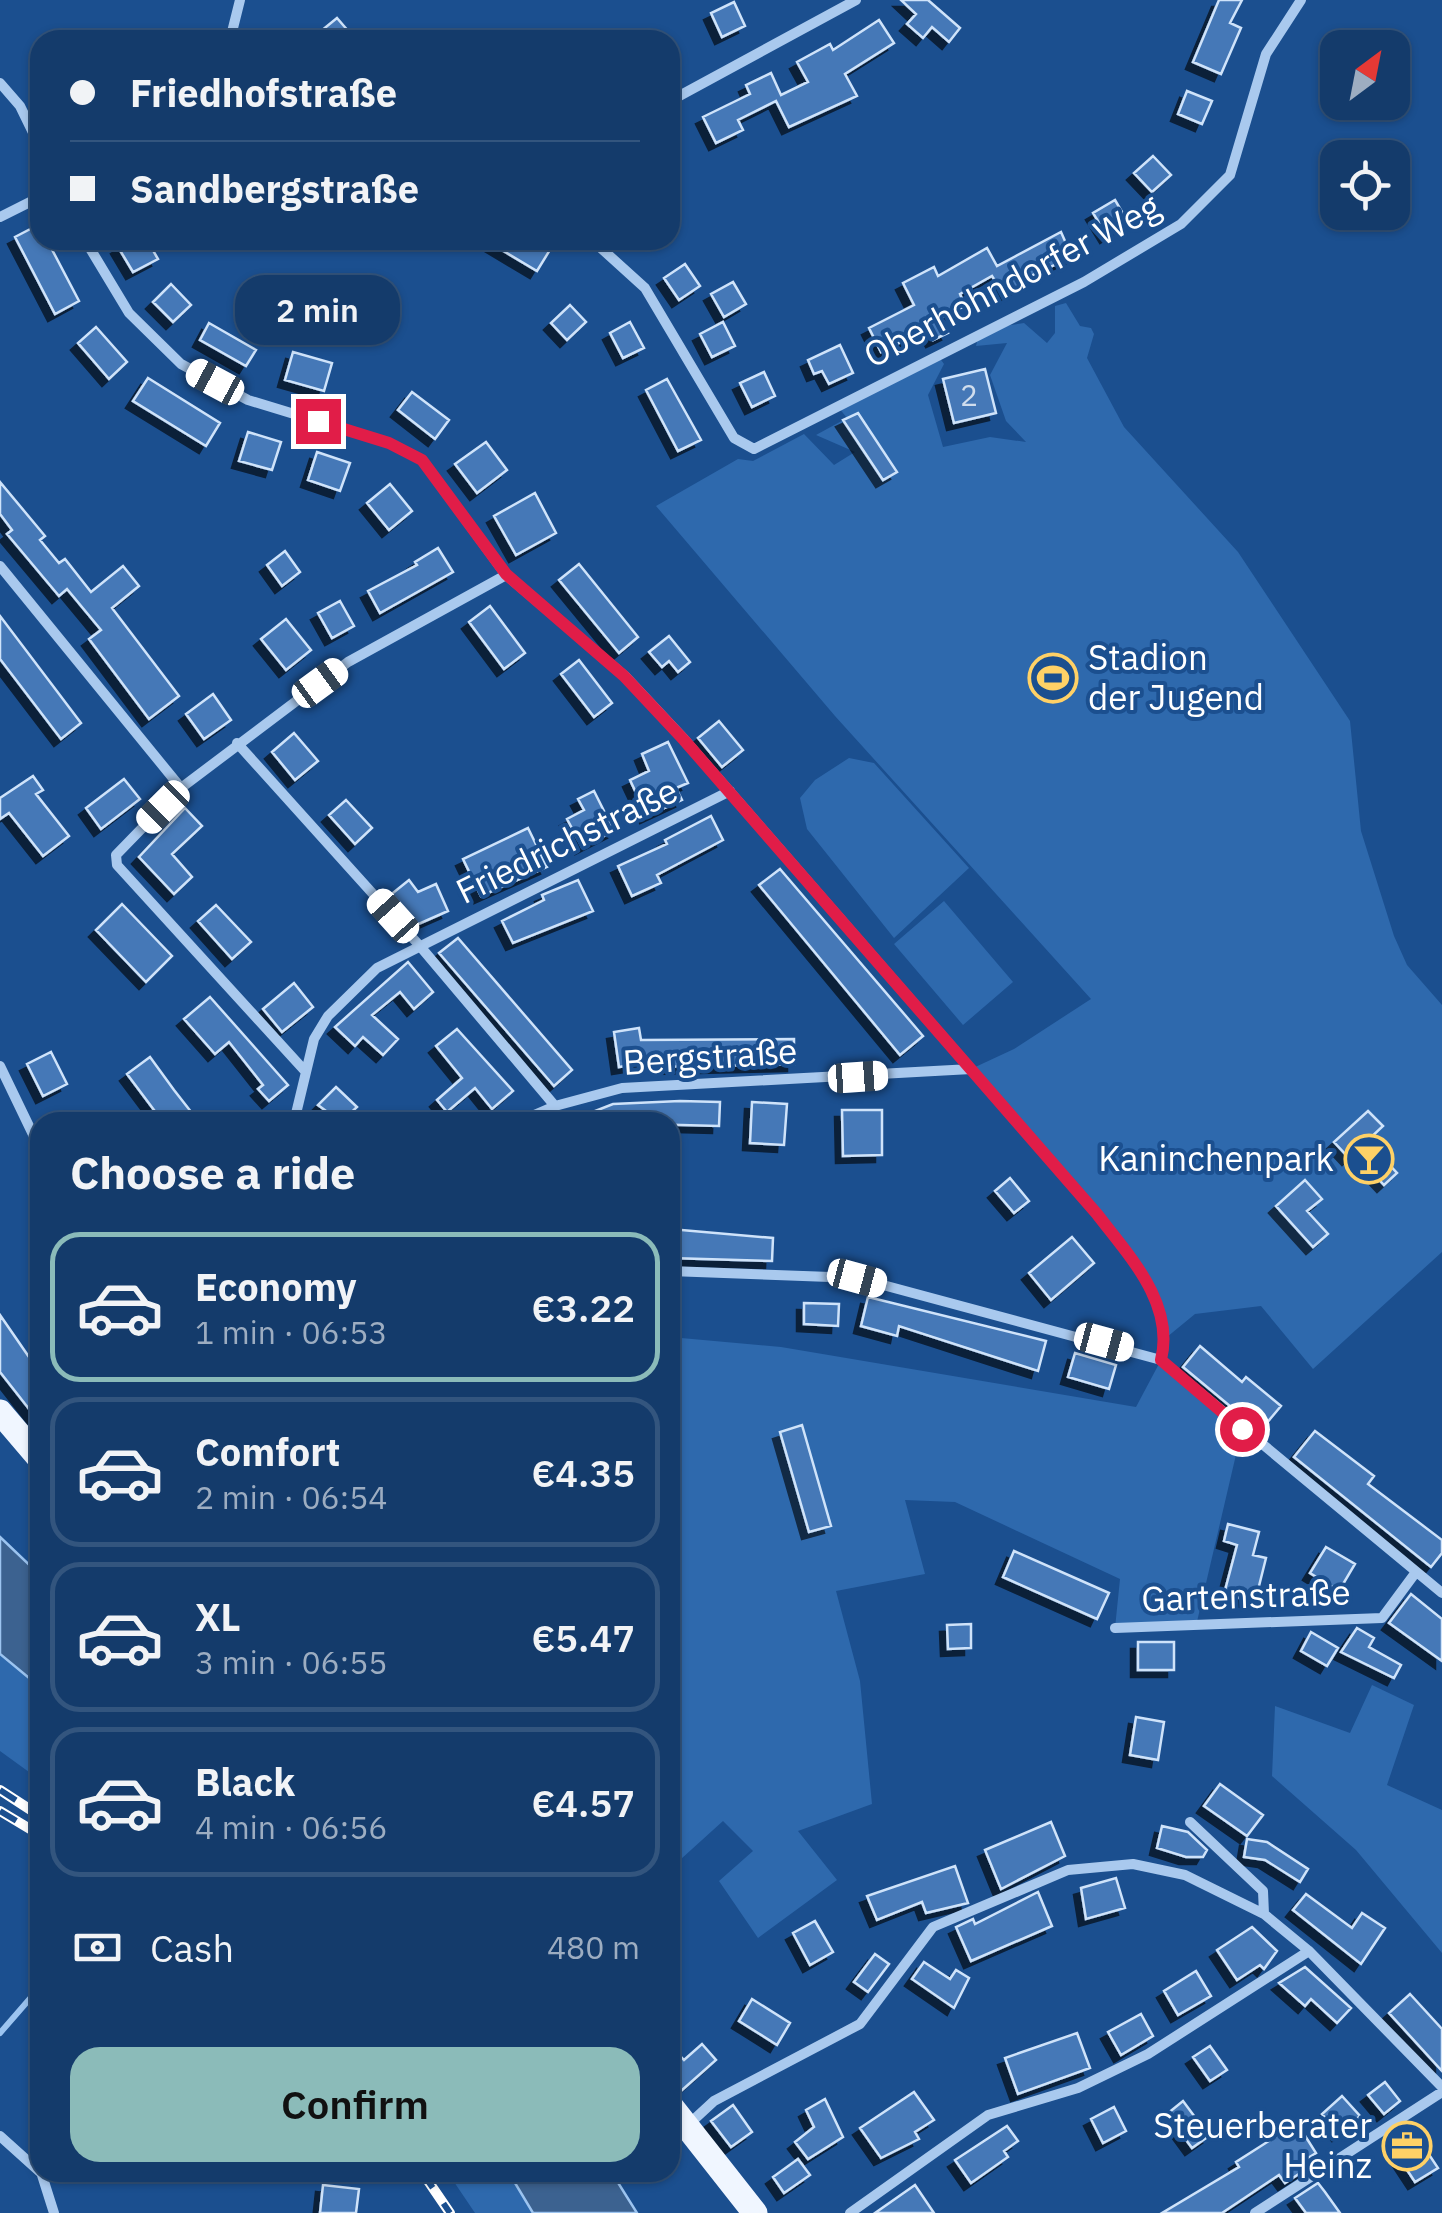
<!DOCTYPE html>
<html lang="en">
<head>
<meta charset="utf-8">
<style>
  :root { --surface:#143b6b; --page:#214673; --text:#f1f3f6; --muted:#9dadc1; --line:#33557e; --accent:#8bbbb9 }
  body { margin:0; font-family:"IBM Plex Sans",sans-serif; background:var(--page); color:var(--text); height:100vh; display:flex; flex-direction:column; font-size:38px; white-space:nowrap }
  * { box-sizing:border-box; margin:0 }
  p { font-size:32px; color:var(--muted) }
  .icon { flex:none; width:55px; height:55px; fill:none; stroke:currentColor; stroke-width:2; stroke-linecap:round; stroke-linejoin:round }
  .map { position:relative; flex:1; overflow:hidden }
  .side { position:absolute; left:30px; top:1112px; width:650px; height:1070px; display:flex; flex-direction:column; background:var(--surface); border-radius:30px; box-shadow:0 2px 8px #0004,0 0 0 2px var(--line) }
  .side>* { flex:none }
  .guide { position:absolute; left:30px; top:30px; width:650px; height:220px; border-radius:30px; box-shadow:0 2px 8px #0004,0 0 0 2px var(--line); display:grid; align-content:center; height:220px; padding:0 40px; background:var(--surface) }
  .needle { width:65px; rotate:32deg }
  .fabs { position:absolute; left:1320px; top:30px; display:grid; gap:20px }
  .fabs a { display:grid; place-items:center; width:90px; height:90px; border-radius:20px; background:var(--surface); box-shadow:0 2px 8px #0004,0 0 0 2px var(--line); font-size:50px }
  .end { position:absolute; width:45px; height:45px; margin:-22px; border:12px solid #e11d48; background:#fff; box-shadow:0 0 0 5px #fff }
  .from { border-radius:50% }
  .bubble { position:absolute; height:70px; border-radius:30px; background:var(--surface); box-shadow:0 2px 8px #0004,0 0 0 2px var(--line); font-size:32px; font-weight:600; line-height:70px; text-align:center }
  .car { position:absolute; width:30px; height:60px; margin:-30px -15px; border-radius:12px; box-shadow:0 0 8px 2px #0007; background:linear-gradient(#fff 24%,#345 0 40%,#fff 0 76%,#345 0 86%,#fff 0) }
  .guide b { display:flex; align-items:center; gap:35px; height:95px; font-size:38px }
  .guide b+b { border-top:2px solid var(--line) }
  .guide i { width:25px; height:25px; background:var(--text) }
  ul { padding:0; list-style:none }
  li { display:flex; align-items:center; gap:30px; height:150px; margin:0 20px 15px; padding:0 20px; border:5px solid var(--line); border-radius:30px }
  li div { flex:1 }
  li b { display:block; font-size:38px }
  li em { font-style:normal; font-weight:600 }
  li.active { border-color:var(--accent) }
  li>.icon { width:90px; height:90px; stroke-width:1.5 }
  h2 { padding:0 40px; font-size:45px; line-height:120px }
  .pay { display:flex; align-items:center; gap:25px; height:110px; padding:0 40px; font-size:38px }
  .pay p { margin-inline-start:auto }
  .action { display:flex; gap:20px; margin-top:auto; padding:20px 40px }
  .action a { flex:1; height:115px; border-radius:30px; background:var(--accent); color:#111; font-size:40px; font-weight:600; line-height:115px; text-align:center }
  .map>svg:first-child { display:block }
</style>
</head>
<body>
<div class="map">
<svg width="1442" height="2213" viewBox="0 0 1442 2213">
  <defs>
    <filter id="shadow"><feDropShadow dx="-7" dy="7" stdDeviation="0" flood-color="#0009"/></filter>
  </defs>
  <rect width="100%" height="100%" fill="#1b4f8f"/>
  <path fill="#2e69ad" d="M1066,303L1080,326L1091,328L1094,334L1087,358L1124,427L1238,552L1350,721L1361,831L1394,936L1407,965L1442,1005V1252L1313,1369L1261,1306L1195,1314L1167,1337L1149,1284L971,1069L1014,1049L1091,999L835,716L656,506L738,459L753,461L804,434L834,465L855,452L816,435L847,418L839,408L939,357L944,364L928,395L943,447L990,437L1026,442L1006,421L990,375L1007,343L976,346L978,338L997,327L1024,323L1047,343L1055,333V306Z
    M849,758L874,763L969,868L894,938L807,829L800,798L815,780Z
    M944,901L1013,982L963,1025L894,944Z
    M670,1337L781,1347L1136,1407L1161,1360L1242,1429L1196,1626L1115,1628L1120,1579L955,1502L905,1500L925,1574L836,1591L860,1681L872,1804L798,1831L837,1880L758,1938L719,1881L753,1851L723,1821L681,1859L670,1849Z
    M0,1654L40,1687V1780L0,1751Z
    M1372,1685L1414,1705L1387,1785L1442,1810V1953L1356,1850L1272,1776L1275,1706L1350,1733Z
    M448,2173H509L533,2213H475Z"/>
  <path fill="#3c6290" stroke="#9cc4f0" stroke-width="2.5" d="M0,1537L40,1575V1687L0,1654Z
    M509,2173H612L637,2213H533Z"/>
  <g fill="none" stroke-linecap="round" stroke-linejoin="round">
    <path stroke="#9cc4f0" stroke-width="6" d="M0,2033L40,1987"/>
  </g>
  <path fill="#4478b7" stroke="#cfe3fa" stroke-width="2.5" filter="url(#shadow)" d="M901,0H928L960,28L949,42L932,27L923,38L907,24L916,14Z
    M1219,0H1242L1230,23L1241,28L1221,74L1193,62Z
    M734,2L745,26L722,37L711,13Z
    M337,18L356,40H310Z
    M879,20L894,43L845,74L857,96L789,127L776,101L738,120L743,130L716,143L703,117L750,94L746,85L771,73L781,95L808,82L797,62L830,44L833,50Z
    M1187,91L1212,101L1202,124L1178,114Z
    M1153,156L1171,175L1152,192L1134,173Z
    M1115,200L1128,222L1107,236L1093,213Z
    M40,224V240H47L79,301L55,314L15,237Z
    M1061,232L1072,257L1024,279L1026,283L1004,295L992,276L960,294L965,306L940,318L948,333L933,340L927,329L881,352L869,328L914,305L903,283L934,267L938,276L987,248L997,266Z
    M130,240H147L158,259L133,272L118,247Z
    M485,240H556L537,271Z
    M685,264L700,286L679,300L664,278Z
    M733,282L746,304L724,317L711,294Z
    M171,284L191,305L173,322L153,302Z
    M570,305L586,322L567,340L551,323Z
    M630,322L644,348L623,358L610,333Z
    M723,322L735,346L712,357L700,334Z
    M209,323L256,350L246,366L200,340Z
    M96,327L127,362L109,379L78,343Z
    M840,345L853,373L829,384L822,371L814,374L808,360Z
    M293,352L332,363L324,391L285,380Z
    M985,369L996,413L954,423L943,379Z
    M764,372L775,396L752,407L740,383Z
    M148,378L220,423L206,446L133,401Z
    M667,379L701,440L678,451L646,390Z
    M412,392L449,420L435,439L398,410Z
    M858,413L897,472L883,480L843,420Z
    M248,432L281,442L272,470L239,461Z
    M486,442L507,470L477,493L455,464Z
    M317,452L350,463L340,491L308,480Z
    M0,482L45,536L40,540L59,563L65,559L91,592L123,566L139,586L112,608L179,696L149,719L89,639L101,630L67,589L59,596L7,534L12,530L0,514Z
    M390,484L412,511L389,530L367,503Z
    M535,493L556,533L516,555L494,516Z
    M438,548L453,572L380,613L368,591L417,565L415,562Z
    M285,551L300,572L282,586L267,565Z
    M579,564L638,637L619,653L559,580Z
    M340,601L354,626L332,638L318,613Z
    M490,606L525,653L504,669L469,622Z
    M0,616L81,723L61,739L0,659Z
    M286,619L311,650L286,670L261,639Z
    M669,636L690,662L678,672L669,661L662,667L649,652Z
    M579,660L612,703L594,717L561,674Z
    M213,694L231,720L204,739L186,714Z
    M719,721L743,750L722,767L698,738Z
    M294,733L318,761L295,780L272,752Z
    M668,742L688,783L676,788L682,800L647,816L630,780L649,771L642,754Z
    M33,776L43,790L36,794L69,836L43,856L9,813L0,819V798Z
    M124,779L140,799L101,829L86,808Z
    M594,791L614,831L582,847L567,819L584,810L578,799Z
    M346,800L372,828L355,844L329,815Z
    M185,808L202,826L172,854L192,877L174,894L139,857Z
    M711,816L723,840L657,875L661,883L632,896L618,866L667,844L665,840Z
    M528,828L547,867L481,896L463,859Z
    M780,869L923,1036L900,1055L759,885Z
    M409,880L418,892L436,884L448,911L414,926L388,897Z
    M578,880L593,911L513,943L502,921L544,900L542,895Z
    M122,904L172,956L146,982L96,930Z
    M216,905L251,942L232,959L198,921Z
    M458,938L572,1070L554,1086L439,953Z
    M408,962L433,992L414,1009L400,992L372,1015L398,1039L383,1055L363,1037L355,1046L335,1027Z
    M294,983L313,1007L282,1032L263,1009Z
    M210,997L288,1085L269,1101L258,1089L263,1085L229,1042L215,1054L184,1019Z
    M639,1028L641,1040L794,1039V1064L662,1067V1060L619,1067L614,1032Z
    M457,1029L513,1091L492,1109L475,1088L447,1112L437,1100L462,1078L436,1046Z
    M51,1052L67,1084L43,1096L27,1064Z
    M150,1057L174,1090L199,1122H163L127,1074Z
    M336,1087L357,1107L341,1122L318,1105Z
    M680,1101L720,1102L719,1126L567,1122L613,1104Z
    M752,1102L787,1104L784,1145L750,1143Z
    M842,1110H882V1155L843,1156Z
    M1368,1111L1383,1126L1367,1141L1397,1173L1384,1185L1354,1153L1349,1158L1334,1142Z
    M1010,1178L1029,1201L1014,1213L995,1191Z
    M1305,1180L1322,1199L1307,1211L1328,1234L1313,1247L1276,1206Z
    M670,1229L773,1238L772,1261L670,1258Z
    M1072,1237L1094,1263L1051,1300L1029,1273Z
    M868,1297L1046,1341L1038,1371L899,1326L897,1336L861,1326Z
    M804,1303L839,1304L838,1326L804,1324Z
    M0,1315L40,1373V1423L0,1372Z
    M1200,1346L1242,1382L1246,1377L1281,1406L1260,1431L1183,1367Z
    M1075,1353L1116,1365L1109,1389L1068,1377Z
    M802,1425L831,1526L809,1532L780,1432Z
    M1315,1431L1374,1476L1368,1484L1442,1540V1553L1431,1567L1294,1457Z
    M1228,1524L1259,1532L1253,1555L1266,1558L1255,1602L1224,1594L1237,1545L1224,1541Z
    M1326,1547L1355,1564L1339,1591L1310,1573Z
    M1014,1551L1109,1593L1097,1619L1003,1577Z
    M1411,1594L1442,1619V1661L1389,1623Z
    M971,1624V1648L948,1649L947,1625Z
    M1357,1628L1374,1638L1369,1647L1401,1665L1394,1678L1341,1652Z
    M1311,1632L1338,1648L1327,1666L1301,1651Z
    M1138,1642H1174V1670H1138Z
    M1136,1717L1164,1722L1158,1760L1130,1755Z
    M1220,1784L1263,1815L1247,1836L1204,1806Z
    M1051,1822L1065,1856L1001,1889L985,1850Z
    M1162,1826L1188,1832L1207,1850L1203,1857H1186L1157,1848Z
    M1247,1839L1267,1842L1308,1869L1300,1882L1265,1860L1244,1857Z
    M955,1866L968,1903L926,1913L922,1902L877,1920L867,1896Z
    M1116,1878L1125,1908L1086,1919L1081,1888Z
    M1038,1892L1052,1926L971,1961L956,1927L973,1919L975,1924Z
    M1306,1894L1352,1928L1362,1913L1385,1928L1361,1964L1293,1910Z
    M815,1921L833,1952L810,1965L793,1933Z
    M1252,1927L1277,1951L1264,1969L1260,1965L1237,1980L1217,1950Z
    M875,1954L889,1964L868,1992L854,1982Z
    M924,1962L950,1979L956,1970L969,1978L954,2008L912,1979Z
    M1305,1967L1351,2008L1337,2023L1311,1999L1305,2006L1279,1983Z
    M1196,1971L1211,1996L1178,2015L1164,1991Z
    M1410,1994L1442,2029V2071L1389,2013Z
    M752,1999L790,2023L777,2045L739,2021Z
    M1141,2014L1153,2036L1121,2055L1108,2032Z
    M1077,2033L1090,2068L1018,2094L1005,2058Z
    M702,2044L716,2060L681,2091L670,2079V2045L684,2060Z
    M1210,2046L1227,2070L1210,2081L1193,2057Z
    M1385,2082L1400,2101L1384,2114L1368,2095Z
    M914,2092L934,2120L915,2132L919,2139L881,2158L860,2128Z
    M1342,2096L1360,2116L1339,2134L1322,2114Z
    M825,2099L843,2137L808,2159L795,2142L814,2127L806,2110Z
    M1183,2101L1209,2136L1192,2148L1167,2114Z
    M733,2105L752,2132L731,2147L711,2121Z
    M1114,2107L1126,2131L1103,2143L1091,2119Z
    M1297,2123L1316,2153L1303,2161L1308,2168L1285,2183L1279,2175L1222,2213H1162L1239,2167L1236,2162Z
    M1007,2126L1018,2141L1004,2151L1008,2157L971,2183L955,2160Z
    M1412,2129L1438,2168L1415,2182L1390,2144Z
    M798,2159L810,2175L784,2193L773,2177Z
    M1318,2183L1325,2192L1340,2213H1306L1295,2198Z
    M323,2185L359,2189L356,2213H320Z
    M915,2185L934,2213H875Z"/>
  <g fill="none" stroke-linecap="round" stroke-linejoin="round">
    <path stroke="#a9c9ee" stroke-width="10" d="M230,40L240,0
      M0,83L20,106L40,147
      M670,101L856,0
      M0,217L40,197
      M85,240L129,313L181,364L248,400L389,443L422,460L506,575L625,676L685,740L1097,1214C1129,1256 1175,1303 1161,1360
      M592,240L645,288L734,438L754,449L1084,282L1181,224L1230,175L1266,54L1301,0
      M0,566L181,788
      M237,743L419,945L555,1106
      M0,1066L40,1149
      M305,1071L117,865L116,855L181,788L348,662L506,575
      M294,1122L314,1039L328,1016L377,968L730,791
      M518,1122L555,1106L622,1088L971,1069
      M670,1271L857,1278L1161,1360L1442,1593
      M1115,1628L1382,1618L1416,1572
      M1190,1822L1263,1891L1264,1914
      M688,2125L714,2101L860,2024L933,1927L1068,1870L1133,1864L1185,1875L1264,1914L1309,1951L1442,2087
      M0,2136L40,2172
      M41,2172L54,2213
      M850,2213L988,2115L1078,2088L1148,2054L1309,1951
      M1255,2213L1442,2092"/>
    <path stroke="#f0f6ff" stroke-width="25" d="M0,1412L40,1459
      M670,2105L755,2213"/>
    <g stroke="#fff" stroke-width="10">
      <path id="rail" d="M0,1790L40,1816
        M0,1811L40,1835
        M422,2172L450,2213"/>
    </g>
    <use href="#rail" stroke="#1b4f8f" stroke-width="6" stroke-dasharray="19" stroke-linecap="butt"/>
  </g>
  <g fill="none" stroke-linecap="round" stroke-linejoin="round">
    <path stroke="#e11d48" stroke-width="12" d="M318,421L389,443L422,460L506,574L624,676L684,740L1097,1214C1129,1256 1175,1303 1161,1360L1242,1429"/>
  </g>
  <defs>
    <g id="stadium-ring" transform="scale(2.5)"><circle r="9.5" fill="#1b4f8f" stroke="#ffd166" stroke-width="1.5"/><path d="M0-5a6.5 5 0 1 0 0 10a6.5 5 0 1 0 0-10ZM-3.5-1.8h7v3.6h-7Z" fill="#ffd166"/></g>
    <g id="bar-ring" transform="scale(2.5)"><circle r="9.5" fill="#1b4f8f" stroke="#ffd166" stroke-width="1.5"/><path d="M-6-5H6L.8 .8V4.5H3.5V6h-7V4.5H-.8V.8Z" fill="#ffd166"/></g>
    <g id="office-ring" transform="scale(2.5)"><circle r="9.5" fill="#1b4f8f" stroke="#ffd166" stroke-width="1.5"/><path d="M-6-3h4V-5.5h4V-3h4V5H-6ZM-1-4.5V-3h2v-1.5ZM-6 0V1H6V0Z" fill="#ffd166"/></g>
  </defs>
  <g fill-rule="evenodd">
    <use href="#stadium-ring" x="1053" y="678"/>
    <use href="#bar-ring" x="1369" y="1159"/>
    <use href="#office-ring" x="1407" y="2146"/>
  </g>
  <g text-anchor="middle" stroke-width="8" stroke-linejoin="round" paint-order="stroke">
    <g font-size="30" fill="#d0dded">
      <text x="969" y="406">2</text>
    </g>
    <g font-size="35" fill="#fff" stroke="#1b4f8f">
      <text transform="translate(1012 281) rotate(-28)" y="12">Oberhohndorfer Weg</text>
      <text transform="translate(567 841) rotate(-26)" y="12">Friedrichstraße</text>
      <text transform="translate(710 1057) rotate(-4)" y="12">Bergstraße</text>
      <text transform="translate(1246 1596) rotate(-2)" y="12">Gartenstraße</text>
    </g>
    <g font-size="35" fill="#fff" stroke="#1b4f8f" text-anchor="end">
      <text x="1088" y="670" text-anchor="start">Stadion<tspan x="1088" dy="40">der Jugend</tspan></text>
      <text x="1334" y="1171">Kaninchenpark</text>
      <text x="1372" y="2138">Steuerberater<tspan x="1372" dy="40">Heinz</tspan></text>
    </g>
  </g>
</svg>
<div class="fabs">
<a><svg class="needle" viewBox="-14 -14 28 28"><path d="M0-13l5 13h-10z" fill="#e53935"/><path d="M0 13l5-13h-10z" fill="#9dadc1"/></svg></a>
<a><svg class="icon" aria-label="locate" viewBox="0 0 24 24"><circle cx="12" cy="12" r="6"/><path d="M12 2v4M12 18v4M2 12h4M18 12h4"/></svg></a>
</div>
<i class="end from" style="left:1242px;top:1429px"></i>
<i class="end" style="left:318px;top:421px"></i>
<div class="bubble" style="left:235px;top:275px;width:165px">2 min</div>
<i class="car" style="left:215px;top:382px;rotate:298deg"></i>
<i class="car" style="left:320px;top:683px;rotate:54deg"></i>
<i class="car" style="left:163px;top:807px;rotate:225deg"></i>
<i class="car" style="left:393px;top:916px;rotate:318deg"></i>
<i class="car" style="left:858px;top:1077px;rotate:86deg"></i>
<i class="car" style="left:857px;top:1278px;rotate:105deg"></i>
<i class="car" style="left:1104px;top:1342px;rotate:105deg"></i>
<div class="guide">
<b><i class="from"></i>Friedhofstraße</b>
<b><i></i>Sandbergstraße</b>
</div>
<section class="side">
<h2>Choose a ride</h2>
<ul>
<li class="active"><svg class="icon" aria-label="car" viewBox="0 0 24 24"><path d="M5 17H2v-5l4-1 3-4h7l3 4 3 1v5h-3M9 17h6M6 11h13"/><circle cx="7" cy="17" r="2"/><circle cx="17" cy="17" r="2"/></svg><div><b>Economy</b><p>1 min · 06:53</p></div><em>€3.22</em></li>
<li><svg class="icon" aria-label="car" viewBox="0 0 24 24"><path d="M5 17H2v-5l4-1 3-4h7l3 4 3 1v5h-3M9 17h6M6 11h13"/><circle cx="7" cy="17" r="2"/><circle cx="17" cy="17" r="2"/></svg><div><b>Comfort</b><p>2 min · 06:54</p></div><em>€4.35</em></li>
<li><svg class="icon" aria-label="car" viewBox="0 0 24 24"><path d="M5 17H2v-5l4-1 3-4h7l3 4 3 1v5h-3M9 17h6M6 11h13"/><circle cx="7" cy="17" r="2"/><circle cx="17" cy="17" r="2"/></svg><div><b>XL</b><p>3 min · 06:55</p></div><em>€5.47</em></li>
<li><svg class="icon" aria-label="car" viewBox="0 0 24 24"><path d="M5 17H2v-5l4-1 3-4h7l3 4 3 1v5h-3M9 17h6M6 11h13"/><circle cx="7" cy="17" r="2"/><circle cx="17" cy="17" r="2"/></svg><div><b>Black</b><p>4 min · 06:56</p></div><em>€4.57</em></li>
</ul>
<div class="pay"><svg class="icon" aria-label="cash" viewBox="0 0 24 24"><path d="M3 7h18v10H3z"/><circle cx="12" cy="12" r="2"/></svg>Cash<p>480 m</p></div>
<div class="action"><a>Confirm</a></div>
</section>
</div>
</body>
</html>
